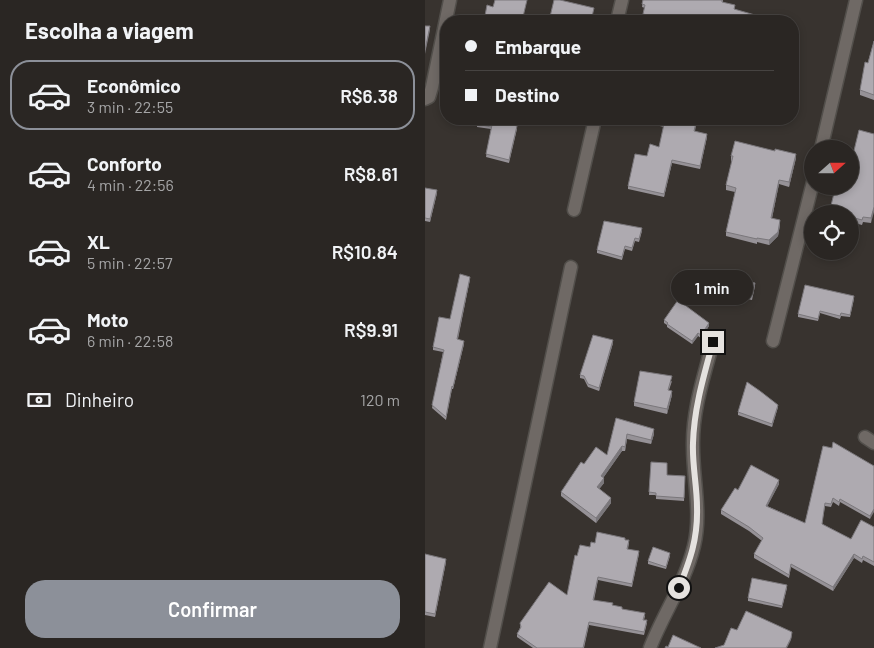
<!DOCTYPE html>
<html lang="pt">
<head>
<meta charset="utf-8">
<style>
  :root { --surface:#2a2623; --page:#322e2b; --text:#f1f3f6; --muted:#a5a5a6; --line:#464341; --accent:#8c9099 }
  body { margin:0; font-family:Barlow,sans-serif; background:var(--page); color:var(--text); height:100vh; display:flex; flex-direction:column; font-size:19px; white-space:nowrap }
  * { box-sizing:border-box; margin:0 }
  p { font-size:16px; color:var(--muted) }
  .icon { flex:none; width:28px; height:28px; fill:none; stroke:currentColor; stroke-width:2; stroke-linecap:round; stroke-linejoin:round }
  .map { position:relative; flex:1; overflow:hidden }
  .side { display:flex; flex-direction:column; background:var(--surface); width:425px }
  .side>* { flex:none }
  .top-card { position:absolute; left:15px; top:15px; width:359px; height:110px; border-radius:20px; box-shadow:0 2px 8px #0003,0 0 0 1px var(--line); display:grid; align-content:center; height:110px; padding:0 25px; background:var(--surface) }
  .needle { width:32px; rotate:69deg }
  .buttons { position:absolute; left:379px; top:140px; display:grid; gap:10px }
  .buttons a { display:grid; place-items:center; width:55px; height:55px; border-radius:50%; background:var(--surface); box-shadow:0 2px 8px #0003,0 0 0 1px var(--line); font-size:25px }
  .end { position:absolute; width:22px; height:22px; margin:-11px; border:6px solid #e5e2df; background:#111; box-shadow:0 0 0 2px #111 }
  .from { border-radius:50% }
  .bubble { position:absolute; height:35px; border-radius:18px; background:var(--surface); box-shadow:0 2px 8px #0003,0 0 0 1px var(--line); font-size:16px; font-weight:600; line-height:35px; text-align:center }
  .top-card b { display:flex; align-items:center; gap:18px; height:48px; font-size:19px }
  .top-card b+b { border-top:1px solid var(--line) }
  .top-card i { width:12px; height:12px; background:var(--text) }
  ul { padding:0; list-style:none }
  li { display:flex; align-items:center; gap:15px; height:70px; margin:0 10px 8px; padding:0 15px; border:2px solid transparent; border-radius:20px }
  li div { flex:1 }
  li b { display:block; font-size:19px }
  li em { font-style:normal; font-weight:600 }
  li.on { border-color:var(--accent) }
  li>.icon { width:45px; height:45px; stroke-width:1.5 }
  h2 { padding:0 25px; font-size:22px; line-height:60px }
  .pay { display:flex; align-items:center; gap:12px; height:55px; padding:0 25px; font-size:19px }
  .pay p { margin-inline-start:auto }
  .button { display:flex; gap:10px; margin-top:auto; padding:10px 25px }
  .button a { flex:1; height:58px; border-radius:20px; background:var(--accent); color:#fff; font-size:20px; font-weight:600; line-height:58px; text-align:center }
  main { display:flex; flex:1; min-height:0 }
  .map>svg:first-child { display:block }
</style>
</head>
<body>
<main>
<section class="side">
<h2>Escolha a viagem</h2>
<ul>
<li class="on"><svg class="icon" aria-label="car" viewBox="0 0 24 24"><path d="M5 17H2v-5l4-1 3-4h7l3 4 3 1v5h-3M9 17h6M6 11h13"/><circle cx="7" cy="17" r="2"/><circle cx="17" cy="17" r="2"/></svg><div><b>Econômico</b><p>3 min · 22:55</p></div><em>R$6.38</em></li>
<li><svg class="icon" aria-label="car" viewBox="0 0 24 24"><path d="M5 17H2v-5l4-1 3-4h7l3 4 3 1v5h-3M9 17h6M6 11h13"/><circle cx="7" cy="17" r="2"/><circle cx="17" cy="17" r="2"/></svg><div><b>Conforto</b><p>4 min · 22:56</p></div><em>R$8.61</em></li>
<li><svg class="icon" aria-label="car" viewBox="0 0 24 24"><path d="M5 17H2v-5l4-1 3-4h7l3 4 3 1v5h-3M9 17h6M6 11h13"/><circle cx="7" cy="17" r="2"/><circle cx="17" cy="17" r="2"/></svg><div><b>XL</b><p>5 min · 22:57</p></div><em>R$10.84</em></li>
<li><svg class="icon" aria-label="car" viewBox="0 0 24 24"><path d="M5 17H2v-5l4-1 3-4h7l3 4 3 1v5h-3M9 17h6M6 11h13"/><circle cx="7" cy="17" r="2"/><circle cx="17" cy="17" r="2"/></svg><div><b>Moto</b><p>6 min · 22:58</p></div><em>R$9.91</em></li>
</ul>
<div class="pay"><svg class="icon" aria-label="cash" viewBox="0 0 24 24"><path d="M3 7h18v10H3z"/><circle cx="12" cy="12" r="2"/></svg>Dinheiro<p>120 m</p></div>
<div class="button"><a>Confirmar</a></div>
</section>
<div class="map">
<svg width="449" height="648" viewBox="0 0 449 648">
  <rect width="100%" height="100%" fill="#38332f"/>
  <g fill="none" stroke-linecap="round" stroke-linejoin="round">
    <g stroke="#524f4b" stroke-width="15">
      <path id="street" d="M192,21L197,0
        M0,99L4,97L7,87L25,0
        M396,149L431,0
        M149,210L170,119
        M348,341L388,182
        M440,437L449,443
        M65,648L146,267
        M225,648C238,614 260,583 269,546C277,513 268,480 268,447C267,411 279,376 288,342"/>
    </g>
    <use href="#street" stroke="#6f6965" stroke-width="12"/>
  </g>
  <path fill="#969297" d="M218,0H298V2L310,8L309,9L330,17L329,21H237L218,17L220,8L217,7Z
    M449,41V100L435,95V90Z
    M68,119V121L92,129L84,163L61,157L66,129L52,127V124Z
    M223,119H272L270,131L282,137L275,169L247,163L239,197L203,189V186L222,156L234,147L239,127L222,123Z
    M449,134L446,223L438,222L437,225L426,222V224H425V214L414,191Z
    M306,156L371,158L364,187L354,184L347,218L355,225L353,236L344,245L332,242V244L301,236V232L310,192L301,190V185L307,161H306Z
    M0,188L12,193L5,222L0,221Z
    M217,231L214,242L210,241L207,251L200,249L197,260L172,253V250Z
    M45,279L33,339L39,344L28,389H27L21,420L7,408L18,352L8,350V347L25,319Z
    M330,286L327,300L308,296V293Z
    M429,299L425,317L416,316L415,319L395,313L393,321L373,317V314Z
    M239,320L284,326L276,338L273,336L267,344L242,327V325L239,323Z
    M188,343L174,391L163,387L159,379L155,378V375Z
    M247,381L244,390L247,395L242,414L209,406V402Z
    M353,407L347,427L313,415V412Z
    M191,418L229,434L226,444L202,439L200,451H197L178,478L179,483L174,489L186,503L171,523L136,496V492L159,464L182,455Z
    M398,446L449,466L445,519L415,502L414,506L408,502L406,507L400,506L397,524L426,539L449,527V566L438,560L437,563L429,558L408,591L366,567L364,578L329,558V554L337,541L324,531L296,514V510L313,490L354,484L342,506L380,523Z
    M226,462L242,475L260,476L259,501L231,499V495H224Z
    M200,540L204,543L203,549L214,554L207,587L173,580L169,600L187,605L197,609L220,616L219,620L222,623L219,635L164,625L159,648H108L92,637V634L95,628V623L142,595L152,556L165,547Z
    M0,554L21,562L10,617L0,615Z
    M245,556L241,569L223,564V561Z
    M362,588L357,608L323,601V598Z"/>
  <path fill="#7a777b" d="M5,26V30L0,54V50Z
    M282,134V137L275,169V166Z
    M371,154V158L364,187V182Z
    M247,160V163L239,197V194Z
    M354,180V184L346,223V218Z
    M12,190V193L5,222V219Z
    M449,207V212L446,223V218Z
    M355,220V225L353,236L344,245V240Z
    M45,277V279L32,342V339Z
    M284,323V326L276,338V335Z
    M273,333V336L267,344V341Z
    M188,340V343L174,391V388Z
    M39,341V344L28,389V387Z
    M247,391V395L242,414V409Z
    M353,405V407L347,427V424Z
    M229,429V434L226,444V440Z
    M202,434V439L200,451V447Z
    M197,446V451L176,481V476Z
    M179,478V483L172,492V487Z
    M354,480V484L341,509V506Z
    M186,498V503L171,523V518Z
    M449,509V512L445,519V516Z
    M429,554V558L408,591V587Z
    M21,559V562L10,617V614Z
    M367,632L366,640L362,648H361Z"/>
  <path fill="#aeaab0" stroke="#7a777b" d="M70,0H102L97,21H59L62,5L68,7Z
    M129,0H135L169,8L166,21H124Z
    M218,0H297V2L310,5L309,9L330,15L329,21H249L218,14L220,5L217,4Z
    M0,26H5L0,50Z
    M449,41V95L435,90L440,62L443,63Z
    M21,91V103L19,102Z
    M53,119H68L66,127L52,124Z
    M223,119H272L269,131L282,134L275,166L247,160L239,194L203,186L210,154L222,156L225,144L234,147L239,124L222,120Z
    M68,120L92,126L84,160L61,154Z
    M434,130L449,134V207L446,218L438,217L437,220L426,217V219H425V214H404L410,189L414,191L415,186H425V163H426Z
    M310,141L350,151V149L371,154L364,182L354,180L346,218L355,220L353,232L344,240L332,238V239L301,232L311,188L301,185L308,156H306Z
    M0,188L12,190L5,219L0,218Z
    M179,221L217,228L214,239L210,238L207,248L200,246L197,257L172,250Z
    M35,274L45,277L32,339L39,341L28,387L27,386L21,417L7,405L19,350L8,347L14,317L25,319Z
    M311,279L330,283L327,297L308,293Z
    M380,285L429,296L425,315L416,313L415,316L395,311L393,319L373,314Z
    M253,300L284,323L276,335L273,333L267,341L242,324L243,323L239,320Z
    M168,335L188,340L174,388L163,384L159,376L155,375Z
    M215,371L247,376L243,390L247,391L242,409L209,402Z
    M322,382L335,391L353,405L347,424L313,412Z
    M191,418L229,429L226,440L202,434L200,447L197,446L176,476L179,478L172,487L186,498L171,518L136,492L156,462L159,464L171,447L182,455Z
    M408,442L449,466V509L445,516L415,499L414,502L408,498L406,504L400,503L397,524L426,539L436,520L449,527V562L438,556L437,559L429,554L408,587L366,564L364,575L329,554L338,538L324,527L296,510L310,488L313,490L326,465L354,480L341,506L380,523L398,446L407,448Z
    M226,462L242,463V475L260,476L259,498L231,496V493L224,492Z
    M172,532L200,538V540H204L202,549L214,551L207,584L173,577L168,600L188,603L187,605L197,607V609L220,613L218,620H222L219,632L164,622L158,648H112L92,634L96,627L95,623L124,582L142,595L150,555L152,556L155,545L165,547L166,542L170,543Z
    M228,547L245,553L241,567L223,561Z
    M0,554L21,559L10,614L0,612Z
    M327,578L362,585L357,606L323,598Z
    M321,611L367,632L366,638L361,648H290L299,645L306,628L312,630Z
    M248,635L276,648H240L241,646L243,647Z"/>
  <g fill="none" stroke-linecap="round" stroke-linejoin="round">
    <path stroke="#e5e2df" stroke-width="6" d="M254,588C265,560 273,539 272,507C272,486 267,464 268,443C269,408 279,375 288,342"/>
  </g>
</svg>
<div class="buttons">
<a><svg class="needle" viewBox="-14 -14 28 28"><path d="M0-13l5 13h-10z" fill="#e53935"/><path d="M0 13l5-13h-10z" fill="#a5a5a6"/></svg></a>
<a><svg class="icon" aria-label="locate" viewBox="0 0 24 24"><circle cx="12" cy="12" r="6"/><path d="M12 2v4M12 18v4M2 12h4M18 12h4"/></svg></a>
</div>
<i class="end from" style="left:254px;top:588px"></i>
<i class="end" style="left:288px;top:342px"></i>
<div class="bubble" style="left:246px;top:270px;width:82px">1 min</div>
<div class="top-card">
<b><i class="from"></i>Embarque</b>
<b><i></i>Destino</b>
</div>
</div>
</main>
</body>
</html>
